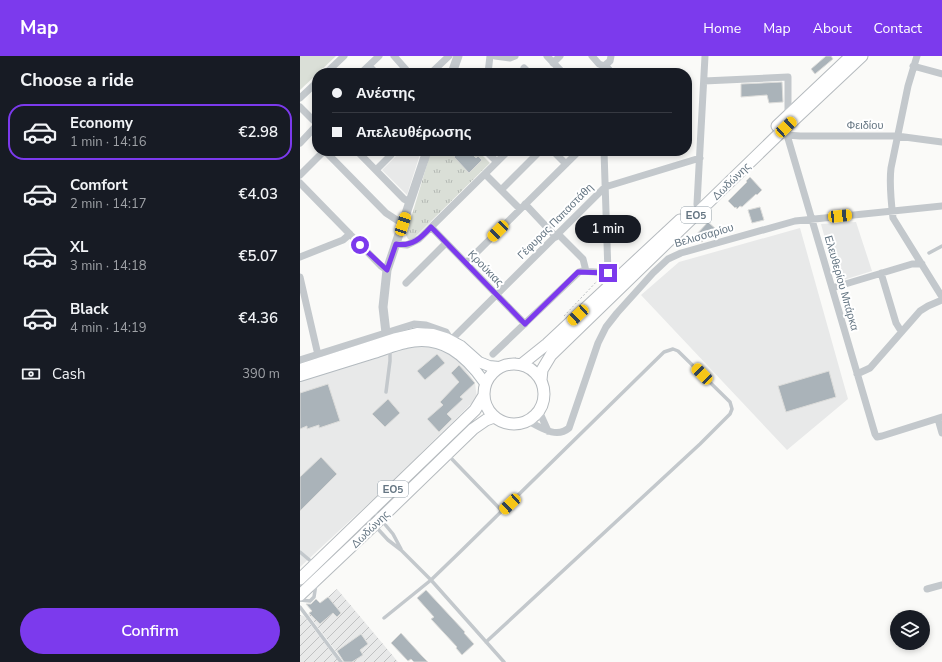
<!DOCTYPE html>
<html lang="en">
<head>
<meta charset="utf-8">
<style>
  :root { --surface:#171b24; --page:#242831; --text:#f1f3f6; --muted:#9ea1a6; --line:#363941; --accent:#7c3aed }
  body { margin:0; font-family:"Nunito Sans",sans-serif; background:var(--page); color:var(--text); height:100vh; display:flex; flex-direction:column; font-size:15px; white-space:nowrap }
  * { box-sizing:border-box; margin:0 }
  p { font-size:13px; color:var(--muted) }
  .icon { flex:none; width:22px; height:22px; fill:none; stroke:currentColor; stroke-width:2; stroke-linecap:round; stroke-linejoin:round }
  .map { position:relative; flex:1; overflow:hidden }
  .side { display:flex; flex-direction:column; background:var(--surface); width:300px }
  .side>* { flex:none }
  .top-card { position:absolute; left:12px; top:12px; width:380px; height:88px; border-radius:16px; box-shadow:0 2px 6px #0003; display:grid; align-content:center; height:88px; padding:0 20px; background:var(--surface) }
  .fabs { position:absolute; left:590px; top:554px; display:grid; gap:8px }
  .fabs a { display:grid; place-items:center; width:40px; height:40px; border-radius:50%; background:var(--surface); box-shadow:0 2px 6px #0003; font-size:20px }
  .end { position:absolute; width:18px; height:18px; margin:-9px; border:5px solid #7c3aed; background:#fff; box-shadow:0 0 0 2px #fff }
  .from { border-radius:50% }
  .bubble { position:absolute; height:28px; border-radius:14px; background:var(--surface); box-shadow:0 2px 6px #0003; font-size:13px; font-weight:600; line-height:28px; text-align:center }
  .car { position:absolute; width:12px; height:24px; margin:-12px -6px; border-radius:5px; box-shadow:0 0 3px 1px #0007; background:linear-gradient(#f5c518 24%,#345 0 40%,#f5c518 0 76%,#345 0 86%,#f5c518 0) }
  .top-card b { display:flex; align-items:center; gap:14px; height:38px; font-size:15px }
  .top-card b+b { border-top:1px solid var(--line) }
  .top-card i { width:10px; height:10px; background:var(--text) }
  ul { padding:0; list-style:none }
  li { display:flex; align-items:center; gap:12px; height:56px; margin:0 8px 6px; padding:0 12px; border:2px solid transparent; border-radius:16px }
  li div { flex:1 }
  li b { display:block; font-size:15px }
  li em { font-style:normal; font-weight:600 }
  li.selected { border-color:var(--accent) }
  li>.icon { width:36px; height:36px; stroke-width:1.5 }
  h2 { padding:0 20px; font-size:18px; line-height:48px }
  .pay { display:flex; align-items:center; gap:10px; height:44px; padding:0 20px; font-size:15px }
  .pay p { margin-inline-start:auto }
  .button { display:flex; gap:8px; margin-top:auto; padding:8px 20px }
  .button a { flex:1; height:46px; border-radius:24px; background:var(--accent); color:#fff; font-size:16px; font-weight:600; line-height:46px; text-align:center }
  header { display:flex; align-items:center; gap:24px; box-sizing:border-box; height:56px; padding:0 20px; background:var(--accent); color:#fff }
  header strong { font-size:19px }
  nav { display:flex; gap:22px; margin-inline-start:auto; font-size:14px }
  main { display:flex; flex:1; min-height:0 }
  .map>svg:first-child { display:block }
</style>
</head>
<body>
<header>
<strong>Map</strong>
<nav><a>Home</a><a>Map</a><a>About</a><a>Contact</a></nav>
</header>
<main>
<section class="side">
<h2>Choose a ride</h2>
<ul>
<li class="selected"><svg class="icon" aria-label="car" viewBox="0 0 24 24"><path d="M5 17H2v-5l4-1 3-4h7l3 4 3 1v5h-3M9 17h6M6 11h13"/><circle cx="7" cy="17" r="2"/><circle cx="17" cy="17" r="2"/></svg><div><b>Economy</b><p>1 min · 14:16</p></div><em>€2.98</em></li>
<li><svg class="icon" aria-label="car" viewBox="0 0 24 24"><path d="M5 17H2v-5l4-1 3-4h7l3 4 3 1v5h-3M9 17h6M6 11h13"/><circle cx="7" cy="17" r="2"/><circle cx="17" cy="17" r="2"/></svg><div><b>Comfort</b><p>2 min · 14:17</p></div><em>€4.03</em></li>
<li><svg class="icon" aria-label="car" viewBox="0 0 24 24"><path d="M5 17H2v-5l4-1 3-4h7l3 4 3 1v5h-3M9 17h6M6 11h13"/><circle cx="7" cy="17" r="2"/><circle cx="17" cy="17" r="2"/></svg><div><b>XL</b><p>3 min · 14:18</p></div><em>€5.07</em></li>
<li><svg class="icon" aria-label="car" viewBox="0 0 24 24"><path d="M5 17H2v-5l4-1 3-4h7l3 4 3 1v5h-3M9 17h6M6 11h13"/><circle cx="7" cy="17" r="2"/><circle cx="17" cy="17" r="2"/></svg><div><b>Black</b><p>4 min · 14:19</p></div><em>€4.36</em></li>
</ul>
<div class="pay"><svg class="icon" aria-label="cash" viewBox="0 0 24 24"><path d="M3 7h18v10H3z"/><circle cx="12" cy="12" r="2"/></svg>Cash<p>390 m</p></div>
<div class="button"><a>Confirm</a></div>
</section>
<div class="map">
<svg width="642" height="606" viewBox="0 0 642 606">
  <defs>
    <pattern id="industrial-furrows" width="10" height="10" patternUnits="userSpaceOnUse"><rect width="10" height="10" fill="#e8e9e9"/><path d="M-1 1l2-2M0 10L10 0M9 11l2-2" fill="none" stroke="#c0c1c2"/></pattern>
    <pattern id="park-tufts" width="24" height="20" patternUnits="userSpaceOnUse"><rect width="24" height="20" fill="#dadfd7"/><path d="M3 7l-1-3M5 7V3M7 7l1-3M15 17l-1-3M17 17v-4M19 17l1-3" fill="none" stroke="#b4b9b4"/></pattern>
  </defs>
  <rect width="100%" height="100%" fill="#fafaf8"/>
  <path fill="#e8e9e9" d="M94,95H121L107,139L82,114L97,99Z
    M556,166L572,215L537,226L521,168Z
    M500,172L548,343L487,394L341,239L379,206Z
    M116,289L131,290L142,294L157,302L161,306L175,327L177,342L82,435L0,511V324L55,306Z"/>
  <path fill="url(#industrial-furrows)" d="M37,533L98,606H44L8,558Z
    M0,559L4,560L39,606H0Z"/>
  <path fill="url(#park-tufts)" d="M131,95H178L190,107L115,181L110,184L108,183L106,179Z"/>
  <path fill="#dadfd7" d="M0,0H36L0,34Z"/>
  <path fill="#aab3b9" stroke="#dcdcda" d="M526,0H531L533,3L515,18L511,13Z
    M482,26L483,46L469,47L467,39L441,41V28Z
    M160,95H169L176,102L178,100L182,104L169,117L154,101Z
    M450,121L462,134L457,139L456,138L442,151L440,150L437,153L436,151L435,152L428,145L447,126L446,125Z
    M460,151L464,164L452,167L448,154Z
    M408,166L417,174L409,182L408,180L402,186L395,180Z
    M137,298L145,307L125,324L117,315Z
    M159,309L175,327L160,341L163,343L147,358L152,363L139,376L127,363L143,349L140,346L159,326L151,317Z
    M529,315L536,341L486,356L478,330Z
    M28,328L40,365L19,372V369L7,373V370L0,373V337Z
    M88,343L100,357L85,371L72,358Z
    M21,401L37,418L0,455V421Z
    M126,534L165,576L164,577L174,588L162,599L156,592L157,591L131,563L134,561L117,542Z
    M28,541L41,557L37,561L33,557L20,568L9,557L12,555L6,548H11L16,543L20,547Z
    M101,577L122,600L128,606H114L111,603L108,605L91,587Z
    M61,578L68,588L60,594L63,599L52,606H44L37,595Z"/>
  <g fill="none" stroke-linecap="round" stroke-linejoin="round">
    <g stroke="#b3babf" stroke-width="12">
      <path id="secondary" d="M0,313L96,282L117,277L133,278L146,282L161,290L179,306L189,310L199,311
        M0,320C25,312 49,305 74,297C84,294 95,289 106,287C142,278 166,300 185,327"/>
    </g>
    <g stroke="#b5babe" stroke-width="13">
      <path id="primary" d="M477,70L551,0
        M184 338a30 30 0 1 1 60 0a30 30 0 1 1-60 0Z
        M222,308L247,288L380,164
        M241,324L242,314L251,299L481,76L562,0
        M0,523L175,354L183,341
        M0,539L74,469L173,373L186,364L194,361"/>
    </g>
    <path stroke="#bbbfc2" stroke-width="1" stroke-dasharray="2 2" stroke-linecap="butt" d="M264,260L299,223
      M203,304L216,302"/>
    <path stroke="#c3c8cc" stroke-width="3.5" d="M629,197L642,190
      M86,336L90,305V292
      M148,399L202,455
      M73,454L93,478L101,493
      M66,460L88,484L101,494L131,524L204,606
      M0,496L13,507
      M0,544L10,545L14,541L16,528
      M0,551L41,606
      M84,562L131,524L161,495L364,296L373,293L378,295L430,346L432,353L430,358L400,388L186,586"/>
    <path stroke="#c3c8cc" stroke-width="7" d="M94,0L109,17
      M195,0L210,2L215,0
      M247,0L263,17
      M292,0L299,8L304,10L310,5L311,0
      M617,0L608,30L591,112C589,128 591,145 593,162L642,241
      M253,7L260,0
      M69,10L76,17
      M306,10L312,17
      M613,10L642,18
      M224,12L229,17
      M26,17L44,0
      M61,17L79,0
      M131,17L149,0
      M188,17L190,0
      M404,25L488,21V59
      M0,42L17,26
      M0,51L13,64
      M642,86L597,80H500L487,79L575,378L577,381L582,380L642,361
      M0,87L17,69
      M25,95L86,157L103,168
      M57,95L104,143L110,146
      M186,95L197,106
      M253,95L266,108
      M304,95L308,217
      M76,114L91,99L87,95
      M185,118L220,153
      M0,119L24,95
      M0,127L81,210L87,214
      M201,134L240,95
      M225,148L256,181
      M397,148L405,0
      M131,171L225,268
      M258,178L283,203L286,215
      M96,188L107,189L119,183L208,95
      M0,201L43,184L50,178
      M166,207L279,95
      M581,217L596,267L601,275
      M0,221L18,299
      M106,227L146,187
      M532,232L612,208H622
      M193,298L279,216L282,215L308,217L312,227
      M0,304L114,268L126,269L146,276L151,284L305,131L400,102
      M557,318L570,312L620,255L628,250L642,244
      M239,355L248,375
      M638,363L642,377
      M228,365C240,371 256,383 269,372L298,287L306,271L317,257L353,217L368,203L381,197L495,165L642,150
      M627,533L642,529"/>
    <path stroke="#c3c8cc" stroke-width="9" d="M152,17L158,0
      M86,277L83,251L87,214L127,95"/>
    <use href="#secondary" stroke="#fff" stroke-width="10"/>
    <use href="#primary" stroke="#fff" stroke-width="11"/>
  </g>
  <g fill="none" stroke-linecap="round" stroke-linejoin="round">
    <path stroke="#7c3aed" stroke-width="5" d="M60,189L87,214L96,188C112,191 121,182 131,171L225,268L278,216L308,217"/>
  </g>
  <g text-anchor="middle" stroke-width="4" stroke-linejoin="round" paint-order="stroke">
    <g fill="#fff" stroke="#939fa8" stroke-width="1">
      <rect x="381" y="151" width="30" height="16" rx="3"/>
      <rect x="78" y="425" width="30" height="16" rx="3"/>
    </g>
    <g font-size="10" font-weight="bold" fill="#657683">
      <text x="396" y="163">ΕΟ5</text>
      <text x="93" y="437">ΕΟ5</text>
    </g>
    <g font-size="11" fill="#657683" stroke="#fff">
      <text x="565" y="73">Φειδίου</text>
      <text transform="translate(431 125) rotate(-44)" y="4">Δωδώνης</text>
      <text transform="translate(255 165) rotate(-45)" y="4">Γέφυρας Παπαστάθη</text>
      <text transform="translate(404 179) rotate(-16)" y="4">Βελισσαρίου</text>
      <text transform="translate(186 212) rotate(46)" y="4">Κρούκιας</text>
      <text transform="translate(542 227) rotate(74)" y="4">Ελευθερίου Μπάρκα</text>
      <text transform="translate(70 473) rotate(-44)" y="4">Δωδώνης</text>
    </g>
  </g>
</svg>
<div class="fabs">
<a><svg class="icon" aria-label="layers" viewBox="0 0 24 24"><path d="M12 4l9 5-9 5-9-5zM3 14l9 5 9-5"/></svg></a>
</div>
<i class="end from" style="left:60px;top:189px"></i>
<i class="end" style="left:308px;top:217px"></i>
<div class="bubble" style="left:275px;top:159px;width:66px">1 min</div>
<i class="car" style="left:486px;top:71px;rotate:47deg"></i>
<i class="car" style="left:540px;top:160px;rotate:84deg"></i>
<i class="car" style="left:103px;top:168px;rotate:18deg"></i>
<i class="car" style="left:198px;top:175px;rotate:225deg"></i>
<i class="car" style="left:278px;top:259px;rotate:227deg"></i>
<i class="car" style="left:402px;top:318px;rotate:315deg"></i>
<i class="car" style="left:210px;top:448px;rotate:227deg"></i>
<div class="top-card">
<b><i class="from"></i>Ανέστης</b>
<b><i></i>Απελευθέρωσης</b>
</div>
</div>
</main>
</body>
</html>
